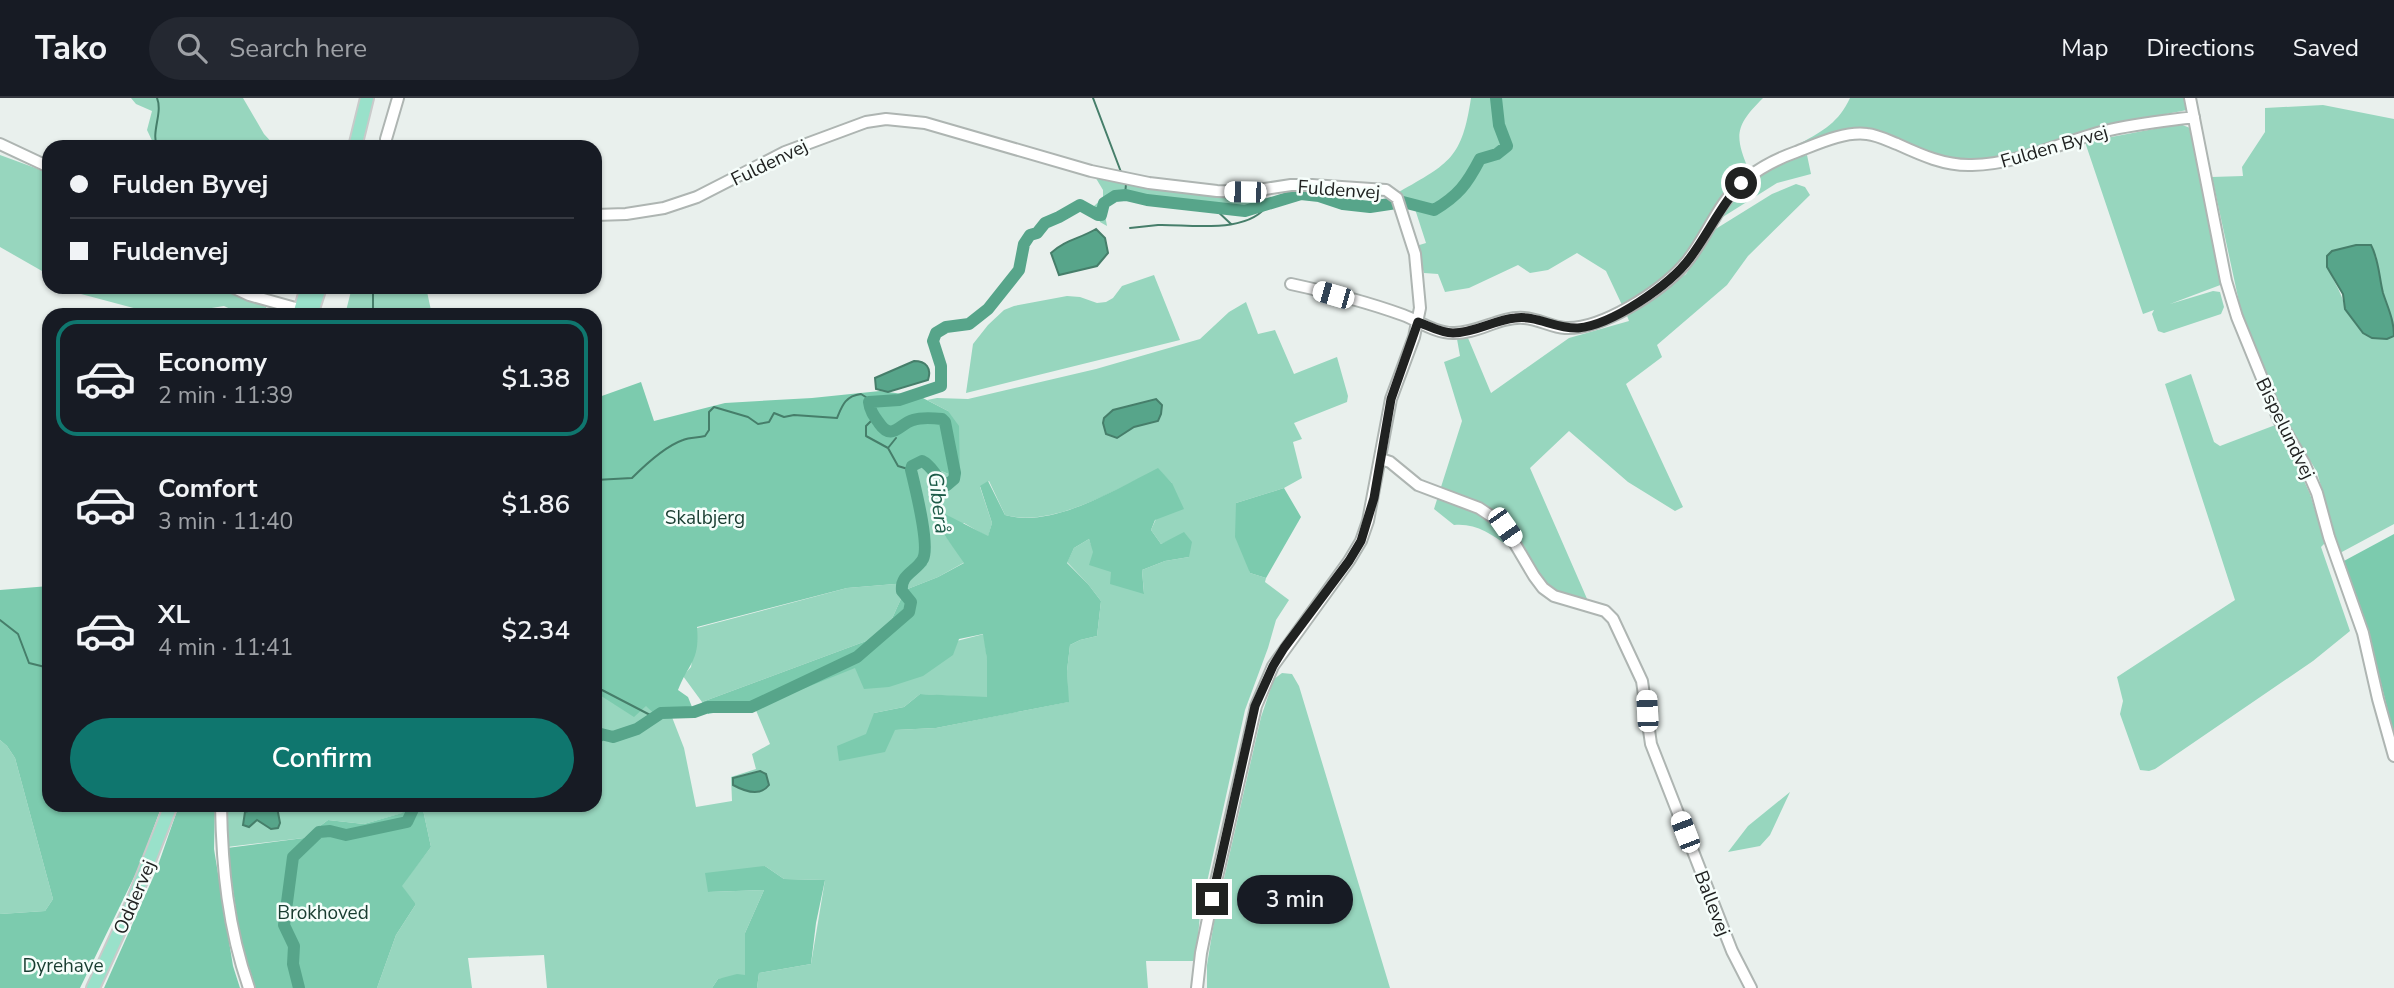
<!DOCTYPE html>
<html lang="en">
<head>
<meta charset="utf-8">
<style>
  :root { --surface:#171b24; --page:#242831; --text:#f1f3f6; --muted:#9ea1a6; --line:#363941; --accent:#0f766e }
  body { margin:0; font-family:"Nunito Sans",sans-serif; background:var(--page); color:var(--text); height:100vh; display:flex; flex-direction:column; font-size:26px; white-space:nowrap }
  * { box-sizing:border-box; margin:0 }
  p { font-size:23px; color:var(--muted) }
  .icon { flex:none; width:38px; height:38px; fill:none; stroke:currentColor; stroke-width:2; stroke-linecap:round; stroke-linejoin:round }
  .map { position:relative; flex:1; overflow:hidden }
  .side { position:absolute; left:42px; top:210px; width:560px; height:504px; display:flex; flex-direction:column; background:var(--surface); border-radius:21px; box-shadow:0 2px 5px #0004 }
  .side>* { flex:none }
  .banner { position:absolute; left:42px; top:42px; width:560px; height:154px; border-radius:21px; box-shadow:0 2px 5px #0004; display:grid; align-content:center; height:154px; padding:0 28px; background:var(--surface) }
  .end { position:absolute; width:32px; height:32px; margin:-16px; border:9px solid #202221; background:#fff; box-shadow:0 0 0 4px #fff }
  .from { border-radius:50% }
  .bubble { position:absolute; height:49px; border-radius:24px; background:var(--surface); box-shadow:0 2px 5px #0004; font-size:23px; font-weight:600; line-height:49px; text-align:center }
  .car { position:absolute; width:21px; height:42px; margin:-21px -10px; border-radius:9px; box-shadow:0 0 5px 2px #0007; background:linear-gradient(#fff 24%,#345 0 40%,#fff 0 76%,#345 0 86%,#fff 0) }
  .banner b { display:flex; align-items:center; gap:24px; height:66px; font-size:26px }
  .banner b+b { border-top:2px solid var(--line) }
  .banner i { width:18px; height:18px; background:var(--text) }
  ul { padding:12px 0 0; list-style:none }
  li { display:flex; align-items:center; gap:21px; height:116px; margin:0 14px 10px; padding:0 14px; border:4px solid transparent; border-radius:21px }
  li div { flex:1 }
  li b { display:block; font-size:26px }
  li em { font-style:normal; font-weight:600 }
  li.on { border-color:var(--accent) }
  li>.icon { width:63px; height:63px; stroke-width:1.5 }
  .button { display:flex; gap:14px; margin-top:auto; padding:14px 28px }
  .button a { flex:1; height:80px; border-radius:42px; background:var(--accent); color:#fff; font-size:28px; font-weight:600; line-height:80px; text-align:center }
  header { display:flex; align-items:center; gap:42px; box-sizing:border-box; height:98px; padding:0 35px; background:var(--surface); border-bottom:2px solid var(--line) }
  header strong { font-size:33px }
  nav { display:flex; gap:38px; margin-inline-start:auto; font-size:24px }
  .search { width:490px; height:63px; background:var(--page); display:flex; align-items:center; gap:18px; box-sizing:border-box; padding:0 24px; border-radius:38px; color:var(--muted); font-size:26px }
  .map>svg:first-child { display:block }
</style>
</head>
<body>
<header>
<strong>Tako</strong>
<div class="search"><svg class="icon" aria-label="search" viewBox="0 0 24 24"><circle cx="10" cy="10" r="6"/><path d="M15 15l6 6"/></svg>Search here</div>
<nav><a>Map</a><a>Directions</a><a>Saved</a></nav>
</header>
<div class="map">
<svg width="2394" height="890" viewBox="0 0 2394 890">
  <rect width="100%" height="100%" fill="#e9f0ed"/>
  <path fill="#97d6be" d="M131,0H243L264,36L276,49H155L147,32L152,13L136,6Z
    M1471,0H1763C1735,28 1734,37 1749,73H1743C1717,100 1704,138 1679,166C1663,184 1642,195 1622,207L1606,173L1577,155L1548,172L1530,175L1518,167L1469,190L1445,194L1438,176L1424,175L1416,148L1426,145L1415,111L1404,108L1399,94C1450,65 1462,60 1471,0Z
    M1850,0H2186L2187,12L2130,23L2022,56L1997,60L1948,61L1931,57L1872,33L1798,50L1801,45C1823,33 1839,24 1850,0Z
    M2323,7L2394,21V228L2383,195L2376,157L2332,153L2327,159C2327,178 2342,190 2345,211L2387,241L2394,238V426L2340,455L2317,374L2288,326L2241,213L2212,79L2243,78L2242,69L2265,34V10Z
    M2180,26L2190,30L2223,186L2170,206L2213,193L2220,194L2224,209L2221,216L2164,235L2158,233L2152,216L2154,212L2143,216L2085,44Z
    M0,57L49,75V177L0,149Z
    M1807,57L1811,76L1777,85L1718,122C1747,82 1758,71 1807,57Z
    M1094,77L1103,82L1142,89L1257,96L1277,108L1245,117L1117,100L1107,106L1105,117L1107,128L1100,124L1094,108L1103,100V92Z
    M1796,86L1805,89L1810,97L1748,158L1727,187L1657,247L1662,259L1626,286L1683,409L1675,413L1628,384L1569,333L1530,370L1588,503L1554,493L1543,483L1513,432L1500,418L1486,410L1511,447L1508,448C1491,436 1476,425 1454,427L1434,411L1462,323L1444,264L1460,258L1457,241L1468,240L1491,295L1569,240L1629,223L1626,215L1639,210L1686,176L1714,132L1772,96Z
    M1154,177L1180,242L966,295L973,246L988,227L1004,212L1014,208L1067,198L1080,199L1097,205L1106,204L1113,200L1122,188Z
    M69,189H226L240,198L266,209L267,217H243L224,208L175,216H156L81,196Z
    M352,189H426L432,217H345Z
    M1246,204L1258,236L1275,232L1294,276L1337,259L1348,298L1347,304L1294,325L1302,341L1293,344L1302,380L1284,390L1236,405L1250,475L1266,480L1265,484L1289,502L1276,522L1268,550L1245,612L1200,816L1196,863H1146L1148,890H757L759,875L811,866L825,782L784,781L765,768L708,794L764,792L745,835V878L718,881L712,890H547L544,857L468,860L472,890H377L396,837L416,806L401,788L431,749L422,707H595V594L646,607L653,615L670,614L684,650L696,709L732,703L731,679L756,671L752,656L770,646L755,610L855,569L984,536L987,561V600L920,596L904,609L874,615L895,632L936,630L1068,604L1067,573L1070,547L1080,542L1097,538L1101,503L1088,486L1067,464L1074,450L1089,441C1098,468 1121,480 1144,495L1142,472L1165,463L1189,459L1173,441L1161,446L1151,432L1172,385L1158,371C1115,392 1053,430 1005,417L989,383L980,389L992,425L988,439L964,425L943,435L965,464L938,479L905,492L885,536L702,604L683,578L691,569L697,530L847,490L907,485L911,371L923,365L960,381L948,313L927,302L937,300L968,301L1096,271L1200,241L1229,214Z
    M2191,276L2214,344L2220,348L2278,326L2310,396L2325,445L2321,449L2350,533L2313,563L2155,671L2149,673L2140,672L2120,616L2123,603L2117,579L2235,502L2165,286Z
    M1282,575L1292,576L1299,588L1390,890H1207V867L1214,824L1261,619L1274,581Z
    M0,642L7,648L15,660L53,801L45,813L0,816Z
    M1790,694L1770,737L1760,748L1728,754L1748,728Z
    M228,707H414L403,715L364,726L328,722L304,740L227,749Z"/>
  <path fill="#7ccbae" d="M641,284L654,323L725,305L812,300L880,293L919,298L948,313L959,328L960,381L923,365L911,371L927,467L907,485L847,490L697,529C700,563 689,564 678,592L688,599L694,614L653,615L646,608L634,619L595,594V354L602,341L599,299Z
    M1158,370L1172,385L1184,411L1155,422L1151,432L1161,446L1184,434L1192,444L1189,459L1165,463L1142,472L1144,496L1110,486L1111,474L1089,467L1093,454L1089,441L1074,450L1067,465L1088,486L1101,503L1097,538L1080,542L1070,547L1067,573L1069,604L936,630L895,632L885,654L839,663L837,648L866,636L874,615L904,609L920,596L987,599V562L983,536L959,541L953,557L923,578L889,589L864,591L855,570L755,610L734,611L708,616L702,604L885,536L905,492L938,479L964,465L943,435V415L988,438L992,425L980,388L988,383L1005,417C1052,431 1116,391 1158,370Z
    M1284,390L1301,419L1266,480L1250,475L1235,439L1236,405Z
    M2394,436V637L2365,522L2342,464Z
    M49,488V707H162L140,767L80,890H0V816L45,813L53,801L15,660L7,648L0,642V492Z
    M179,707H215L214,751L233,868L240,890H104L156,773Z
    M414,707H422L431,749L402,788L416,806L396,837L377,890H255L242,854L227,750L304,740L328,722L364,726L402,715Z
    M765,768L784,781L825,782L816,825L811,866L759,875L757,890H712L718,881L737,876L745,877V835L764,792L708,794L705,775Z"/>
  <path fill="#57a58a" stroke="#467e6a" stroke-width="2" d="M1096,131L1105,140L1108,155L1097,168L1059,177L1051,155C1065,142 1079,141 1096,131Z
    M2356,147H2371C2379,162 2379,179 2383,195C2388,210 2394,222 2394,238L2387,241L2372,240L2363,235L2345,211L2343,196L2327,169V158L2332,153Z
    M914,263C926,263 932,270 928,282L888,294L876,291L875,280Z
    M1156,301L1162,307L1161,316L1158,323L1134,329L1117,340L1106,336L1103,325L1104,320L1113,312Z
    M760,673L766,676L769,687C760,699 744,693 733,687V680Z
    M266,707L277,709L280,725L278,730L271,731L257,722L249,729L243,727L245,714Z"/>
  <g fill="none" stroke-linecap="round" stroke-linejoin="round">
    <path stroke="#467e6a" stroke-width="2" d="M157,0C163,15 151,33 157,49
      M1093,0L1121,74
      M1125,97L1126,86
      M1214,110L1231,126
      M1130,130C1140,129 1149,128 1158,127C1189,126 1249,137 1268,106
      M373,217V189
      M875,319L866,328V338L888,350L898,368L911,372
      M888,350L896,340
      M595,382L632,380C645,367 666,348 683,342C690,339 698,340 705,338L709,332V314L714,309L748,319L758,326L769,324L774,315L784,319L794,317L837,320C842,308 845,298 861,296L872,303
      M0,522L18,536L29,565L49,570
      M602,592L654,619"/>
    <path stroke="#57a58a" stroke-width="12" d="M595,642L601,636L613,639L637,631L661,615L694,614L708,609H751L857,559L909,514L911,504L902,493C900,476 916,474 923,461C930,447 915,389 911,372L912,368L922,363C933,368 935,380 947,387L954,381L955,375L945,324L942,321C933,320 922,319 913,322C899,326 892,344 879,325C874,318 870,313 869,304L899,302L941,288V268L933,243L936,235L946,229L969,226L988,211L1019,172L1024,146L1030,137L1037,135L1045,125L1059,119L1080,107L1098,117H1101L1104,105L1115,98L1126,97L1147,102L1245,113L1301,96L1319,98L1343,106L1370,109L1403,104L1434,112C1458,98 1467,86 1480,61L1497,56L1507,48L1499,27L1496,0
      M299,890L293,866L294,848L284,827L293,759L319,734L330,733L346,737L407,724L415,707"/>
    <g stroke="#aeb5b2" stroke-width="14">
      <path id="minor" d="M2190,0L2226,183L2237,219L2279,322L2304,365L2317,395L2329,439L2363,535L2378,601L2394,658
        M0,46L49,69
        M387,49L386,41L398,0
        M595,117L626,116L664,110L697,99L785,54L866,24L886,21L925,25L1091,73L1149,85L1217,93L1245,94L1291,87H1312L1386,92L1397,100L1415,156L1420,210L1414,239L1391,301L1368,423L1361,443L1349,463L1273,568L1256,608L1212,801L1201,855L1197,890
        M1291,186C1328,194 1367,204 1403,217C1419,223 1435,235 1453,235C1477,236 1500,218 1524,220C1539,221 1551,229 1565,230C1601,232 1660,194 1684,167C1700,149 1710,125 1724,105C1741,80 1768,64 1796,54C1817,46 1844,33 1867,36C1877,37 1887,42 1897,46C1921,57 1945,68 1972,67C2019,66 2061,44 2105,33C2134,26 2164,23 2194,19
        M232,189L249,197L306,213
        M1381,361L1390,364L1418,387L1479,410L1494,420L1505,429L1534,478L1543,490L1554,498L1605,513L1613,521L1642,583L1651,646L1732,853L1751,890
        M221,707C222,770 228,830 249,890"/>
    </g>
    <g stroke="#c9caca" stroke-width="16">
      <path id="major" d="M355,49L367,0
        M299,217L307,189
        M311,217L320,189
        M93,890L133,803L171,707"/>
    </g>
    <use href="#minor" stroke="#fff" stroke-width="10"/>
    <use href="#major" stroke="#99e1ca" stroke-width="12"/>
  </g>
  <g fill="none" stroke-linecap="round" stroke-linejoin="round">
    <path stroke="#202221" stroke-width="9" d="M1212,801L1255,608L1273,568L1284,550L1349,463L1361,443L1374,400L1391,301L1418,224C1429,228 1441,235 1453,235C1475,235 1494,222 1515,220C1537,217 1555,231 1578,230C1612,227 1670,187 1690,160C1708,136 1720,109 1741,85"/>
  </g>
  <g text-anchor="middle" stroke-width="5" stroke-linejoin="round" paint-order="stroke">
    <g font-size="19" fill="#202221" stroke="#f6fefb">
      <text transform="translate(2054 48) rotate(-16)" y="7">Fulden Byvej</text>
      <text transform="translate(769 64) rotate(-26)" y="7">Fuldenvej</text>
      <text transform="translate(1339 91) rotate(4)" y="7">Fuldenvej</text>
      <text transform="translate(2286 330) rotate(64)" y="7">Bispelundvej</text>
      <text transform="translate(134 799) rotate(-67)" y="7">Oddervej</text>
      <text transform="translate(1713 805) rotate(69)" y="7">Ballevej</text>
    </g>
    <g font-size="19" fill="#193d31" stroke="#f6fefb">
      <text x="705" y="426">Skalbjerg</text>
      <text x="323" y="821">Brokhoved</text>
      <text x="63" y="874">Dyrehave</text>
    </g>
    <g font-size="21" font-style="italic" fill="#1d5b48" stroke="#f6fefb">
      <text transform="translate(939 405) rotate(83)" y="7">Giberå</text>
    </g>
  </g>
</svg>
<i class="end from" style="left:1741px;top:85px"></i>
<i class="end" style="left:1212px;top:801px"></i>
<div class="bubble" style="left:1237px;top:777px;width:116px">3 min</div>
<i class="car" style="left:1245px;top:94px;rotate:271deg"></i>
<i class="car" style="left:1333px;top:197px;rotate:286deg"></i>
<i class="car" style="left:1505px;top:429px;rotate:145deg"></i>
<i class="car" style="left:1647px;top:613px;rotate:357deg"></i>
<i class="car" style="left:1685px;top:734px;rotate:339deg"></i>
<div class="banner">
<b><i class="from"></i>Fulden Byvej</b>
<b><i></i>Fuldenvej</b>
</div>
<section class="side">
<ul>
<li class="on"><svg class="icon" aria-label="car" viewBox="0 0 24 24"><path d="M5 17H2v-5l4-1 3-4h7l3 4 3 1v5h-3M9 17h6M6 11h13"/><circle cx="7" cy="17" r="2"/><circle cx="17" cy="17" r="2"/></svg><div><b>Economy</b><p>2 min · 11:39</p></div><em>$1.38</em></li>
<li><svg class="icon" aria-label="car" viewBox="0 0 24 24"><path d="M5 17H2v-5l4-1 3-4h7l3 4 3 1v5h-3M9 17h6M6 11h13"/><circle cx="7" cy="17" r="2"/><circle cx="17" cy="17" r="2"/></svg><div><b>Comfort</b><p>3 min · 11:40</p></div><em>$1.86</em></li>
<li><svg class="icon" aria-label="car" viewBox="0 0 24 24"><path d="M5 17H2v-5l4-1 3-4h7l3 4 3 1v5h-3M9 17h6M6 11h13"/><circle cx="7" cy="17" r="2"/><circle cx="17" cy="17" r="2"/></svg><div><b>XL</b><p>4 min · 11:41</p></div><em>$2.34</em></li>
</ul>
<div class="button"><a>Confirm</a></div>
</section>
</div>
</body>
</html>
